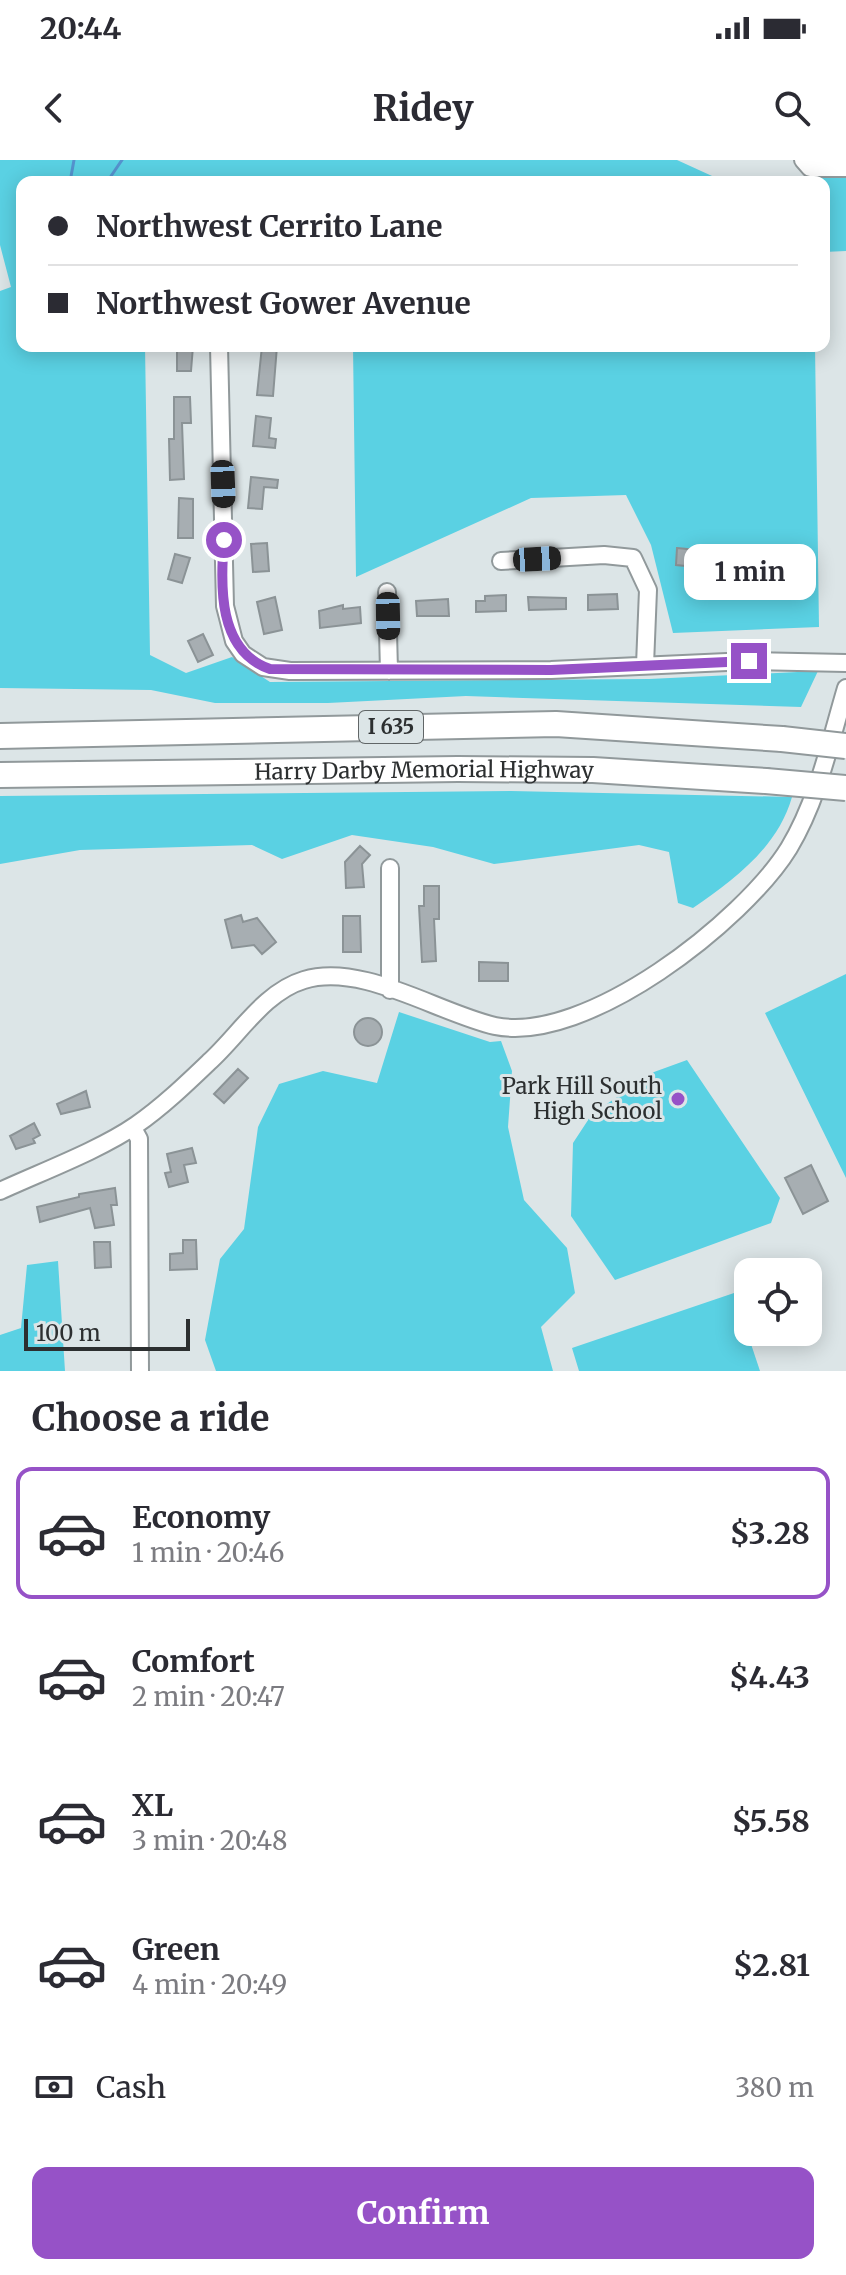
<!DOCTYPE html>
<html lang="en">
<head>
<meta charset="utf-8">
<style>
  :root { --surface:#fff; --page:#f2f2f3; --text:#2b2b33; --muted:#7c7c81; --line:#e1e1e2; --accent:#9652c7 }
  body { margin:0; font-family:Merriweather,serif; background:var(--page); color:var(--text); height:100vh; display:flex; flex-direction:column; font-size:30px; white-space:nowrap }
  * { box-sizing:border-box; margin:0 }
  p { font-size:26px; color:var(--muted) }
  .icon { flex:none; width:44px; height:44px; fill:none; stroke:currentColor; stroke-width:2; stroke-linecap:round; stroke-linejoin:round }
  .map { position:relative; height:1211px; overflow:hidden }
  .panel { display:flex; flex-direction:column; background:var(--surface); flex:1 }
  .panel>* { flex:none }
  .guide { position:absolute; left:16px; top:16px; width:814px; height:176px; border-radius:16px; box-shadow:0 4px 20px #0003; display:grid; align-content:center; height:176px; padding:0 32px; background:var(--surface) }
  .controls { position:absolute; left:734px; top:1098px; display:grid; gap:16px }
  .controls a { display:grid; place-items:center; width:88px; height:88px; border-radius:16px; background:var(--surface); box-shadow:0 4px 20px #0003; font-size:40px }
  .scale { position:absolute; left:24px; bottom:20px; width:166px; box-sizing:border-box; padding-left:8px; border:4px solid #2c2f30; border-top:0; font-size:22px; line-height:28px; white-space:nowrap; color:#2c2f30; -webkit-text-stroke:6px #dce5e7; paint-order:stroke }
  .end { position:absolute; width:36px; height:36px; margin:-18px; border:10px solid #9652c7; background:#fff; box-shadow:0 0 0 4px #fff }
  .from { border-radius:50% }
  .bubble { position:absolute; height:56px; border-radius:16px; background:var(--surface); box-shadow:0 4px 20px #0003; font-size:26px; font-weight:700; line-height:56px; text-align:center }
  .car { position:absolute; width:24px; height:48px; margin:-24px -12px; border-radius:10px; box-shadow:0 0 6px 2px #0007; background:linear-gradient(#222 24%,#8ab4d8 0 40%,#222 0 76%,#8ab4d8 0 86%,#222 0) }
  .guide b { display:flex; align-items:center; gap:28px; height:76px; font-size:30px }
  .guide b+b { border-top:2px solid var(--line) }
  .guide i { width:20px; height:20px; background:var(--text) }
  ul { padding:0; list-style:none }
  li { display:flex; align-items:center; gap:24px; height:132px; margin:0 16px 12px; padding:0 16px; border:4px solid transparent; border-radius:16px }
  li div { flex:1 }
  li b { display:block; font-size:30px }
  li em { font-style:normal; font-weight:700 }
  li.selected { border-color:var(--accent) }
  li>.icon { width:72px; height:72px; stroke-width:1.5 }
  h2 { padding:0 32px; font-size:36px; line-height:96px }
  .pay { display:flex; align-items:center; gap:20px; height:88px; padding:0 32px; font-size:30px }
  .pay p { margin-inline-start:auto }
  .cta { display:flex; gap:16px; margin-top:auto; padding:16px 32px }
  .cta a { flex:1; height:92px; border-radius:16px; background:var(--accent); color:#fff; font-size:32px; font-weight:700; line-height:92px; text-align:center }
  .status { display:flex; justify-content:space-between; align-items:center; height:56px; padding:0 40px; background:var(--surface); direction:ltr }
  .status svg { height:22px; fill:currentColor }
  header { display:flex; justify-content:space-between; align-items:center; height:104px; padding:0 32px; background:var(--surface); font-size:36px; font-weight:700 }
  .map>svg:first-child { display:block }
</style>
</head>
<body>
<div class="status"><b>20:44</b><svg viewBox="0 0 49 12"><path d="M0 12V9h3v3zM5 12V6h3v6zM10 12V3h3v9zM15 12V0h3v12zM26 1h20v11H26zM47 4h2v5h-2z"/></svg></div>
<header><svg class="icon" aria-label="back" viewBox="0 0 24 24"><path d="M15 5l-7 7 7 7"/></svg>Ridey<svg class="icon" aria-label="search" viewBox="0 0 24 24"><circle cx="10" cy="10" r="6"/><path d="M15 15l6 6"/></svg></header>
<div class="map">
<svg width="846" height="1211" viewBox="0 0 846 1211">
  <rect width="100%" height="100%" fill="#dce5e7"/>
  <path fill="#5ad1e3" d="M0,0H677L723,21L846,17V91L824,92V22H22V186H145L150,495L186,513L232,497L270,522L649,519L818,511L801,547L466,536L328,543H215L151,530L0,528V131L11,127L0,85Z
    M353,186H815L819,467L673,473L651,385L626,335L531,338L356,417Z
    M511,631L792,637C778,687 734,720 693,748L678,743L669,692L639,685L494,704L433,687L352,675L282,699L252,685L80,690L0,704V636Z
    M846,814V1018L765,853Z
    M399,852L490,882L501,881L512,911L508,967L524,1040L567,1088L575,1133L541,1167L553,1211H216L205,1180L220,1099L244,1069L258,967L279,924L323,911L377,923Z
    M687,900L780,1038L771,1063L615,1120L571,1056L573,983L592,954L654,912Z
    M58,1101L65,1211H0V1175L21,1168L27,1105Z
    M734,1133L760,1211H579L572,1188Z"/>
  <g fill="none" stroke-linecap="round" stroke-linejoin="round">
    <path stroke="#5593ce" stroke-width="3" d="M70,22L74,0
      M107,22L122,0"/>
  </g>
  <path fill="#a7aeb2" stroke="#8b9396" stroke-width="2" d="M177,186H193L191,211H177Z
    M262,186H277L273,236L257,235Z
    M174,237H190L191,263H182L184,319L170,320L169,279H174Z
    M256,256L271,258L269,278L276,279L275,288L253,286Z
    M251,317L278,320L277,328L264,327L262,349L248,348Z
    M179,338L193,339V378H178Z
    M267,383L269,411L253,412L251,384Z
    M677,388L707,391L706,408L676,405Z
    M175,394L190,398L182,423L168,419Z
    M617,434L618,449L588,450V435Z
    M506,435V451L476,452V441H485V436Z
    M275,437L282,470L264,474L257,442Z
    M528,437L566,438V449L529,450Z
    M448,439L449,456H417L416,441Z
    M343,445V449L360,447L361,463L320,468L319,451Z
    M203,474L213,495L198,502L188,481Z
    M360,686L370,695L362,704L364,727L346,728L345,702Z
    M424,726H439V759H434L436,801L422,802L419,746H424Z
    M241,755L243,762L257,758L276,782L262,794L254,785L232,788L225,760Z
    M343,756H360L361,792H343Z
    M479,802L508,803V821H479Z
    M354 872a14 14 0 1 1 28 0a14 14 0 1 1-28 0Z
    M238,909L248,918L224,943L214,934Z
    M86,931L90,947L61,954L57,944Z
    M34,963L40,975L33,979L35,983L16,989L10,976Z
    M192,988L196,1003L184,1005L188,1022L169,1027L165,1013L171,1012L167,994Z
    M811,1005L828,1041L803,1054L785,1018Z
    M115,1028L117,1045H111L114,1065L95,1068L90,1048L40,1062L37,1047L79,1037V1034Z
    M183,1080H196L197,1109L170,1110V1094L183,1093Z
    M94,1082H110L111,1107L95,1108Z"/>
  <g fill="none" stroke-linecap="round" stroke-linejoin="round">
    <g stroke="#91999b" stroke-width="20">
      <path id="minor" d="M803,0L810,8H846
        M219,186L225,446L234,481L243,494L263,507L290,511L551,510L749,501L846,503
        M501,401L604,395L633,398L648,430L645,505
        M387,432L389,511
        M390,708V830
        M133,968L139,979L140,1211
        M0,1031C41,1012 100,990 136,965C162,947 186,924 209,902C239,875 264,832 304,820C362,802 438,853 495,866C586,885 744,761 789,688C818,640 830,582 846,528"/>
    </g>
    <g stroke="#91999b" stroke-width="28">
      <g id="highway">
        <path d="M0,576L556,564L782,579"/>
        <path id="s1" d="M0,615L458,609L593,610L766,621"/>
      </g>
    </g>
    <use href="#minor" stroke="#fff" stroke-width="16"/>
    <use href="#highway" stroke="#fff" stroke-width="24"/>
    <g stroke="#91999b" stroke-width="28" stroke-linecap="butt">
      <path id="highway-bridge" d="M782,579L846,586
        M766,621L846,628"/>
    </g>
    <use href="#highway-bridge" stroke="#fff" stroke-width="24"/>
  </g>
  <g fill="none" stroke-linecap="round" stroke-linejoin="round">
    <path stroke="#9652c7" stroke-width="10" d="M224,380C220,426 218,491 270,509L551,510L749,501"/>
  </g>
  <circle fill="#9652c7" stroke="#dce5e7" stroke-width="3" cx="678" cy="939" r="8"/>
  <g text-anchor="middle" stroke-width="6" stroke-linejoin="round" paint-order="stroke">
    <rect fill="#dce5e7" stroke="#616667" stroke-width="2" x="359" y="551" width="64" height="32" rx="6"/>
    <g font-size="20" font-weight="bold" fill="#2c2f30">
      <text x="391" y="574">I 635</text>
    </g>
    <g font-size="22" fill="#2c2f30" stroke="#dce5e7">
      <text dy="8" stroke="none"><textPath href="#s1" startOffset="424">Harry Darby Memorial Highway</textPath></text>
    </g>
    <g font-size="22" fill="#2c2f30" stroke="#dce5e7" text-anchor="end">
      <text x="662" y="934">Park Hill South<tspan x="662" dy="25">High School</tspan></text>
    </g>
  </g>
</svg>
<div class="controls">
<a><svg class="icon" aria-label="locate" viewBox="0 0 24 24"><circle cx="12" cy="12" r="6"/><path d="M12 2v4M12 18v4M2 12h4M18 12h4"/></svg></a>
</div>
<div class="scale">100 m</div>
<i class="end from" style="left:224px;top:380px"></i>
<i class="end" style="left:749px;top:501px"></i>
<div class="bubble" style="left:684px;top:384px;width:132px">1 min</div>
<i class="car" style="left:223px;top:324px;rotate:178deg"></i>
<i class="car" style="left:537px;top:399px;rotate:87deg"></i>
<i class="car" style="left:388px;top:456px;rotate:179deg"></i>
<div class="guide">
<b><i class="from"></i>Northwest Cerrito Lane</b>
<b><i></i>Northwest Gower Avenue</b>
</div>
</div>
<section class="panel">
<h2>Choose a ride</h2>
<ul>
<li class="selected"><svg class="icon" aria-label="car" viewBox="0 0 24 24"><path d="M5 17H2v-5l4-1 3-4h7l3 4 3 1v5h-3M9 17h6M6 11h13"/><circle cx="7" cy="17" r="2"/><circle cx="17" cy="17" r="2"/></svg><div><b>Economy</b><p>1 min · 20:46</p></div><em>$3.28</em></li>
<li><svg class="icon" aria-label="car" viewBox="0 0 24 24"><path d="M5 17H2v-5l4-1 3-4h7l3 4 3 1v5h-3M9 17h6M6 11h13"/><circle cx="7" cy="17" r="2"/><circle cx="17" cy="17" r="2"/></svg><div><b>Comfort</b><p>2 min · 20:47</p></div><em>$4.43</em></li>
<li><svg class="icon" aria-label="car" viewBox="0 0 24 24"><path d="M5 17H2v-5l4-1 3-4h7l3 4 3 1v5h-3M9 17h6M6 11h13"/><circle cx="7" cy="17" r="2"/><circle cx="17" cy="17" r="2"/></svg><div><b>XL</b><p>3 min · 20:48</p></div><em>$5.58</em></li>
<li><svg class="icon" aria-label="car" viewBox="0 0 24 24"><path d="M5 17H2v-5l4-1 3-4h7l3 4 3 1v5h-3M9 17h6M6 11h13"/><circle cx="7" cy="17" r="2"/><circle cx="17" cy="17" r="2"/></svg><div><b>Green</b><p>4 min · 20:49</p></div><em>$2.81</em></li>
</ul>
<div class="pay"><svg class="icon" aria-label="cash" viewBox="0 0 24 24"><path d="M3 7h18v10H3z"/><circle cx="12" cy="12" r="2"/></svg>Cash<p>380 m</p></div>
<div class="cta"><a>Confirm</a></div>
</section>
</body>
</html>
